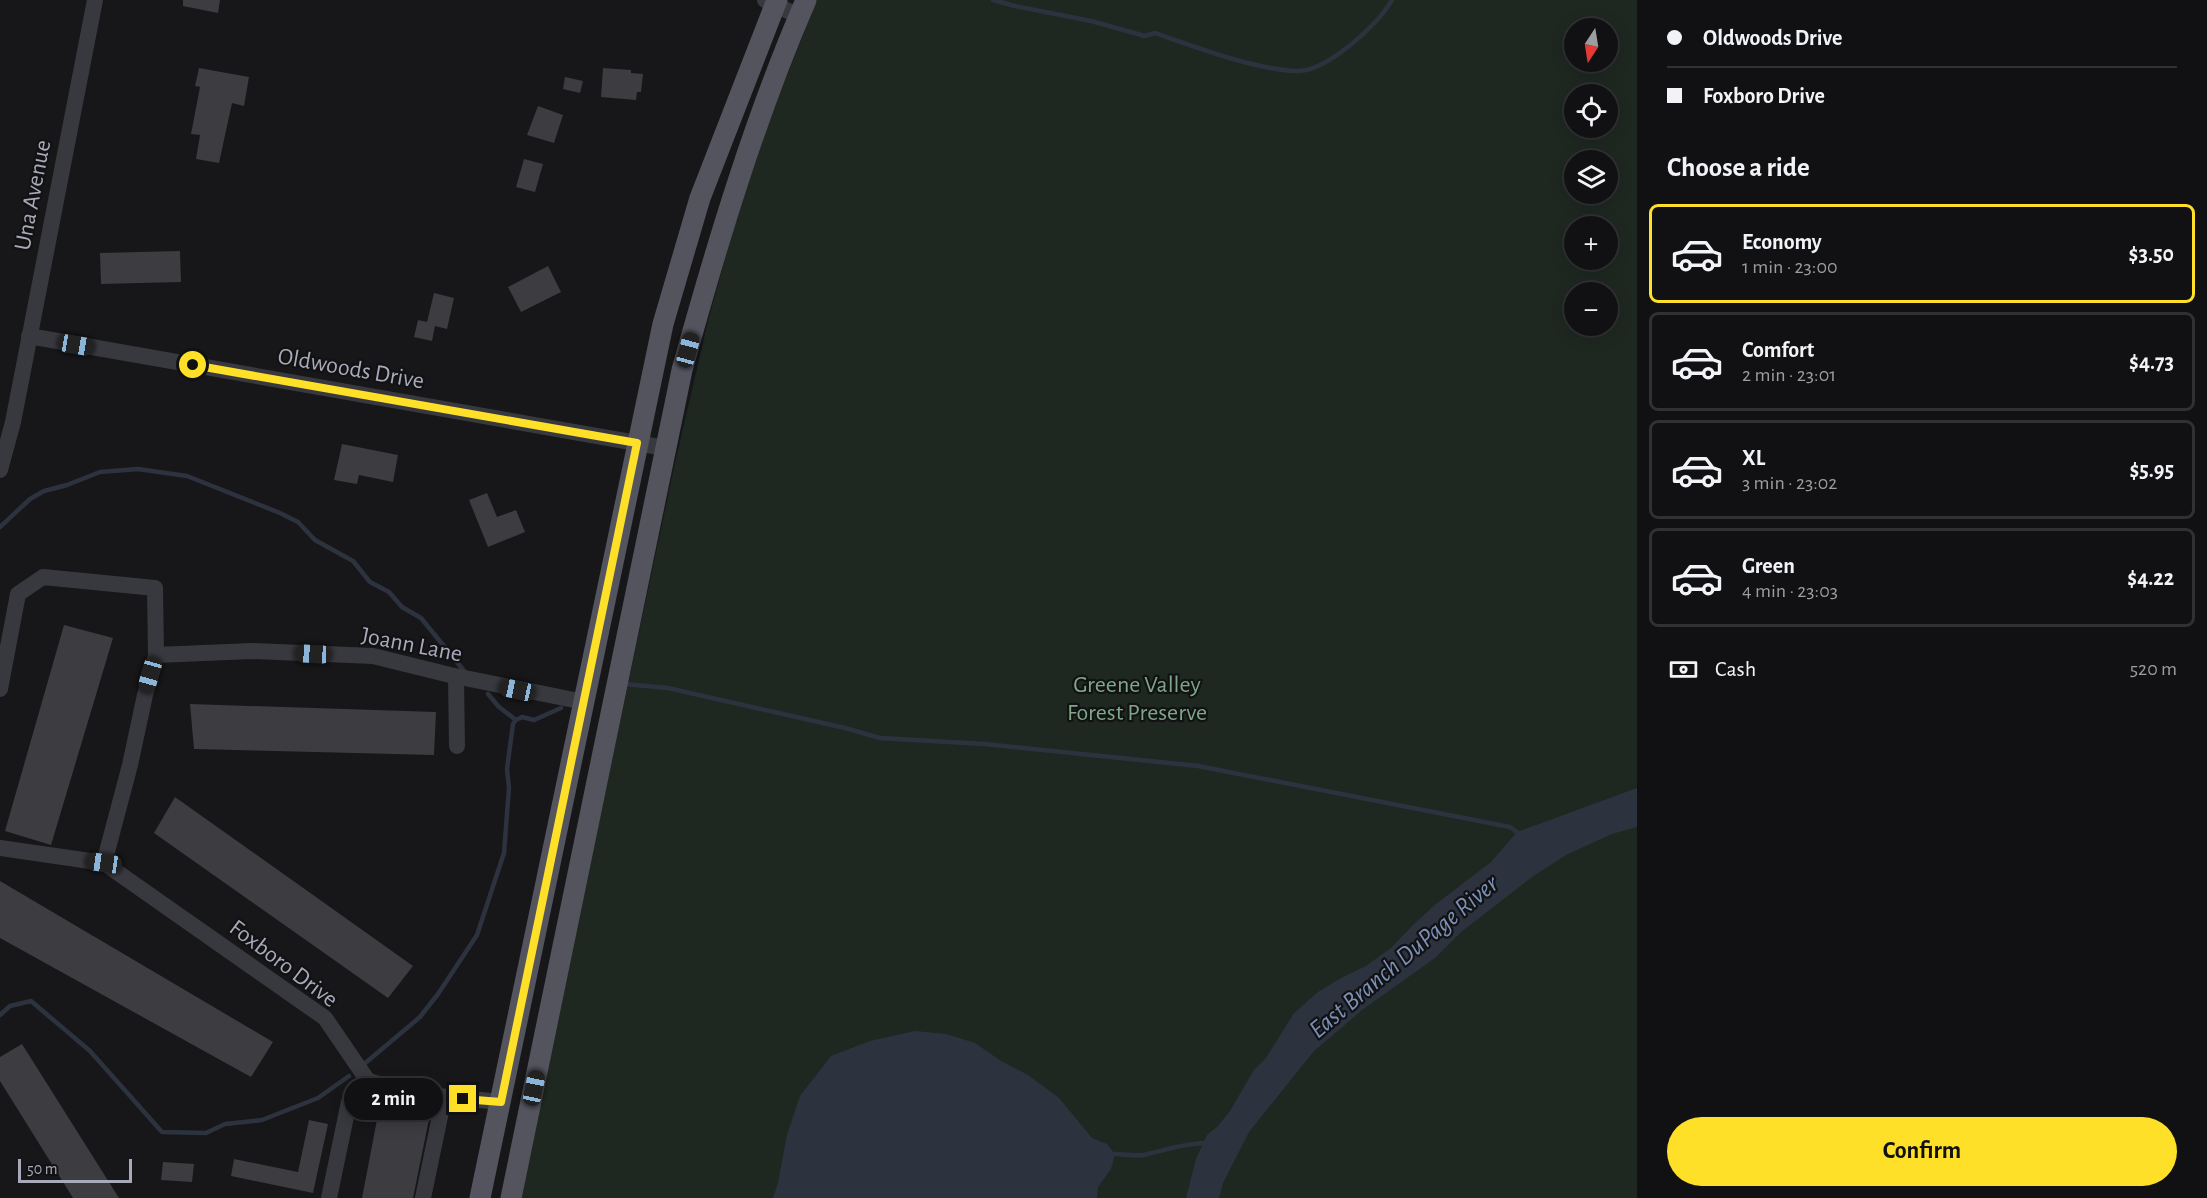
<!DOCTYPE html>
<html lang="en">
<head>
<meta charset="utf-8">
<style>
  :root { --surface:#111113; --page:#1e1f21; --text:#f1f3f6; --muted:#9c9da0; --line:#303133; --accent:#ffe029 }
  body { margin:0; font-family:"Alegreya Sans",sans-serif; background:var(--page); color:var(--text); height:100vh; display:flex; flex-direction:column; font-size:22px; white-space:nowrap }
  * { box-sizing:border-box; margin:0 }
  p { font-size:20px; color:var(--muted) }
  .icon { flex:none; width:33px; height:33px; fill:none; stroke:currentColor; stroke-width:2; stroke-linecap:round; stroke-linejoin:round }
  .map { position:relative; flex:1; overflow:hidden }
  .side { display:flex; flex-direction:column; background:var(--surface); width:570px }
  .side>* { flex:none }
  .banner { display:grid; align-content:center; height:132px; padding:0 30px; background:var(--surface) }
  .needle { width:39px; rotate:192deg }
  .fabs { position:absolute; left:1564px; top:18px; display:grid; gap:12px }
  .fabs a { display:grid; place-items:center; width:54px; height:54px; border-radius:50%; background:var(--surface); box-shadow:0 3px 15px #0003,0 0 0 2px var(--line); font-size:30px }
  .scale { position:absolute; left:18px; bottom:15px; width:114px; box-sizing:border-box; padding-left:6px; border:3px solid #a8aaba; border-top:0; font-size:16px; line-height:21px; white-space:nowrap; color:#a8aaba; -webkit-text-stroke:4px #121214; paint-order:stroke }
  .end { position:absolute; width:27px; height:27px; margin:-14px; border:8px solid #ffe029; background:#111; box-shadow:0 0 0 3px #111 }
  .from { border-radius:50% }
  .bubble { position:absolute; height:42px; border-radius:21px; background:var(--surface); box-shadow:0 3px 15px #0003,0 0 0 2px var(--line); font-size:20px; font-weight:700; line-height:42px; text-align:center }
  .car { position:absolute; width:18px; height:36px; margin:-18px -9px; border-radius:8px; box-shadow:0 0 4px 2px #0007; background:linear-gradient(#222 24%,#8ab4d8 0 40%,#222 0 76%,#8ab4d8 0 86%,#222 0) }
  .banner b { display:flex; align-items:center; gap:21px; height:57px; font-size:22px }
  .banner b+b { border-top:2px solid var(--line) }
  .banner i { width:15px; height:15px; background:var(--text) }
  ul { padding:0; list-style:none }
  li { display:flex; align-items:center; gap:18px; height:99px; margin:0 12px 9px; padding:0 18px; border:3px solid var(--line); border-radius:9px }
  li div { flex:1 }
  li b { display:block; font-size:22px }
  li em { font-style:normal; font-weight:700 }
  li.active { border-color:var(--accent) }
  li>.icon { width:54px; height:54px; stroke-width:1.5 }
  h2 { padding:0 30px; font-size:27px; line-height:72px }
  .pay { display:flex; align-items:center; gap:15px; height:66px; padding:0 30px; font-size:22px }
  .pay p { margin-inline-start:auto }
  .cta { display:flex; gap:12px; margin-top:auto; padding:12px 30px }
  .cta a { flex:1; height:69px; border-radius:36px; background:var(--accent); color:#111; font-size:24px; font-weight:700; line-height:69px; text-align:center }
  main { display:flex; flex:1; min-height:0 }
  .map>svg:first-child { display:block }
</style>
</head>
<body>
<main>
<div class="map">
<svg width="1637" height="1198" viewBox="0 0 1637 1198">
  <rect width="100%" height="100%" fill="#171719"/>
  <path fill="#1e2821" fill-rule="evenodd" d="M817,0H1637V1198H519L675,463L709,317L752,163ZM1575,28H1608V62H1575ZM1575,94H1608V128H1575ZM1575,160H1608V194H1575ZM1575,226H1608V260H1575ZM1575,292H1608V326H1575Z"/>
  <path fill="#2c333f" d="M1637,788V827L1612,834L1566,855L1532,877L1461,932L1435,958L1362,1010L1314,1051L1249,1132L1223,1183L1219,1198H1186L1196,1159L1207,1135L1218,1126L1230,1111L1254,1070L1266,1058L1294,1013L1318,992L1341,978L1366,966L1391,948L1414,924L1436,904L1491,862L1517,832Z
    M915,1031L946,1034L975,1043L1001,1061L1028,1075L1059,1098L1092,1138L1107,1144L1115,1154L1111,1169L1098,1187L1097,1198H773L778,1183L787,1135L800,1096L831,1056L870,1041Z"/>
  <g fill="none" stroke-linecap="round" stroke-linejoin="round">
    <path stroke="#2c333f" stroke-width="4.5" d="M993,0L1015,6L1091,21L1145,36L1155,33C1195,47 1256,70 1298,71C1327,71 1379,24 1392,0
      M0,527L30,499L44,491L67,485L100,472L138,469L187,476L280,513L298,522L315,540L353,561L370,582L389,592L402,607L421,618L465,672
      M624,684L668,688L845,728L880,738L984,744L1198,766L1510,827L1521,835
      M488,694L499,707L516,720
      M516,720L522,717L534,720L561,708
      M0,1015L10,1006L31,1001L90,1051L162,1132L206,1133L225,1124L262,1120L318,1098L349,1076
      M363,1065L420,1017L438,994L477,935L504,853L509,788L507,769L513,724L516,720
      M1115,1154C1124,1154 1135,1156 1143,1155C1166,1150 1186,1143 1209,1143"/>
  </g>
  <path fill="#3c3c41" d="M183,0H220L218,13L183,6Z
    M199,68L249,77L244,106L232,103L219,163L196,159L200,135L191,134L200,87L195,86Z
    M603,68L631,70V73L643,74L641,92H637L636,100L601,97Z
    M565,77L583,81L580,93L563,89Z
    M538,106L563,115L554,143L527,135Z
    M524,159L543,164L535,192L516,187Z
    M180,251L181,282L101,284L100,253Z
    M548,266L561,292L521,312L508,287Z
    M434,293L454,298L447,329L435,326L432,341L414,337L418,320L427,322Z
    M342,444L398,455L393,482L359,475L357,484L334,480Z
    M487,493L497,517L516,510L525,532L488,547L469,500Z
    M64,625L113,638L51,845L5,831Z
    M190,704L436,712L434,755L194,749Z
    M175,797L413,966L388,998L154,833Z
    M0,881L273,1042L251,1077L0,938Z
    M22,1044L119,1198H73L0,1081V1057Z
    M379,1109L429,1119L413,1198H362Z
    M309,1120L328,1124L313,1193L231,1176L234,1159L298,1172Z
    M163,1162L194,1164L192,1182L161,1180Z"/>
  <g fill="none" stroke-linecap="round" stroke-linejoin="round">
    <path stroke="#38383f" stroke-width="16" d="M765,0L799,16
      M29,336L665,448
      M0,470L13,422L95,0
      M156,655L252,651L373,656L450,675L584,702
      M456,677L457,746
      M0,689L18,594L43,577L155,588L156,655L145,695L130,765L104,863
      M0,848L104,863L325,1018L368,1081L417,1094L501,1102
      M329,1198L349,1102L368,1081
      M423,1198L444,1097"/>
    <path stroke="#53545e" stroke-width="21" d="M480,1198L663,324L700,198L777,0
      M511,1198L682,370C717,244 754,120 806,0"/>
  </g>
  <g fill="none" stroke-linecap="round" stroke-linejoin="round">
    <path stroke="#ffe029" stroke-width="8" d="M193,365L637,443L501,1102L463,1099"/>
  </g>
  <g text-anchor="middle" stroke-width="4.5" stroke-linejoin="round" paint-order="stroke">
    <g font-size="24" fill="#a8aaba" stroke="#121214">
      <text transform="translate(32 195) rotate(-79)" y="8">Una Avenue</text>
      <text transform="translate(351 368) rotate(10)" y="8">Oldwoods Drive</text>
      <text transform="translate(412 644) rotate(11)" y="8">Joann Lane</text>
      <text transform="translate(284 963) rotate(37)" y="8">Foxboro Drive</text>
    </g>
    <g font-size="24" fill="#7ea788" stroke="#121214">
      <text x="1137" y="692">Greene Valley<tspan x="1137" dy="28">Forest Preserve</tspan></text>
    </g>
    <g font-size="26" font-style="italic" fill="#7c91b8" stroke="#121214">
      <text transform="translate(1403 956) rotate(-40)" y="9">East Branch DuPage River</text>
    </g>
  </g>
</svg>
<div class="fabs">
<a><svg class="needle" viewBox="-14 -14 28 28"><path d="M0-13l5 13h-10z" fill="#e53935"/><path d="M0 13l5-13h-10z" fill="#9c9da0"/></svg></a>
<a><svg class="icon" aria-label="locate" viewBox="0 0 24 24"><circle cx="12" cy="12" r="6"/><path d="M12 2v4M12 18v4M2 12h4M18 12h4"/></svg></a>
<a><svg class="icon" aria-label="layers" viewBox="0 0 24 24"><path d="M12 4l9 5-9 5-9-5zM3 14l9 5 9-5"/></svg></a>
<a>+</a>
<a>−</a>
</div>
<div class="scale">50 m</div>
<i class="end from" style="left:193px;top:365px"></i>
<i class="end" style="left:463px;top:1099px"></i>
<div class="bubble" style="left:344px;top:1078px;width:99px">2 min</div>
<i class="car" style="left:76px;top:345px;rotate:100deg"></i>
<i class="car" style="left:688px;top:350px;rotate:15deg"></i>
<i class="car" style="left:313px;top:654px;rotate:273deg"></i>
<i class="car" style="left:150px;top:675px;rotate:196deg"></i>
<i class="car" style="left:517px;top:690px;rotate:282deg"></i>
<i class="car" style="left:104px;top:863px;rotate:278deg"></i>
<i class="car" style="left:534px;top:1088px;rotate:12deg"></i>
</div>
<section class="side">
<div class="banner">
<b><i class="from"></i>Oldwoods Drive</b>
<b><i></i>Foxboro Drive</b>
</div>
<h2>Choose a ride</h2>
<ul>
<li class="active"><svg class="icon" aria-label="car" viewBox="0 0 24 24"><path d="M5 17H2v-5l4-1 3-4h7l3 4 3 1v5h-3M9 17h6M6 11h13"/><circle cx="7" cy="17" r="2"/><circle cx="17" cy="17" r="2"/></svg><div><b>Economy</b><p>1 min · 23:00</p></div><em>$3.50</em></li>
<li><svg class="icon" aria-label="car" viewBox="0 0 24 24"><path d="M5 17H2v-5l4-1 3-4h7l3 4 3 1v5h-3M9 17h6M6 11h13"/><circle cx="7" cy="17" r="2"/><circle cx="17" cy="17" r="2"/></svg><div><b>Comfort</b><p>2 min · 23:01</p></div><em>$4.73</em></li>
<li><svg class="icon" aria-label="car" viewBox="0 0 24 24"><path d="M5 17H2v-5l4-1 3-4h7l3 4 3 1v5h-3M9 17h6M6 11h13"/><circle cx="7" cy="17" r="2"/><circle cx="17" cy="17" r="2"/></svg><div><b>XL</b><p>3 min · 23:02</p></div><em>$5.95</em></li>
<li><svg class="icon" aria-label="car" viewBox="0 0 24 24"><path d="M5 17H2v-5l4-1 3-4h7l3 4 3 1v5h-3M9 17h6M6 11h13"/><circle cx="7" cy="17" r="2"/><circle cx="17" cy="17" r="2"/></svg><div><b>Green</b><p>4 min · 23:03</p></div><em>$4.22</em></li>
</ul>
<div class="pay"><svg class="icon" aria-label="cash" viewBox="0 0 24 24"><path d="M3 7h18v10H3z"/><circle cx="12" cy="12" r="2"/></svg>Cash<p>520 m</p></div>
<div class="cta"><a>Confirm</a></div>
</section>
</main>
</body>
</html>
